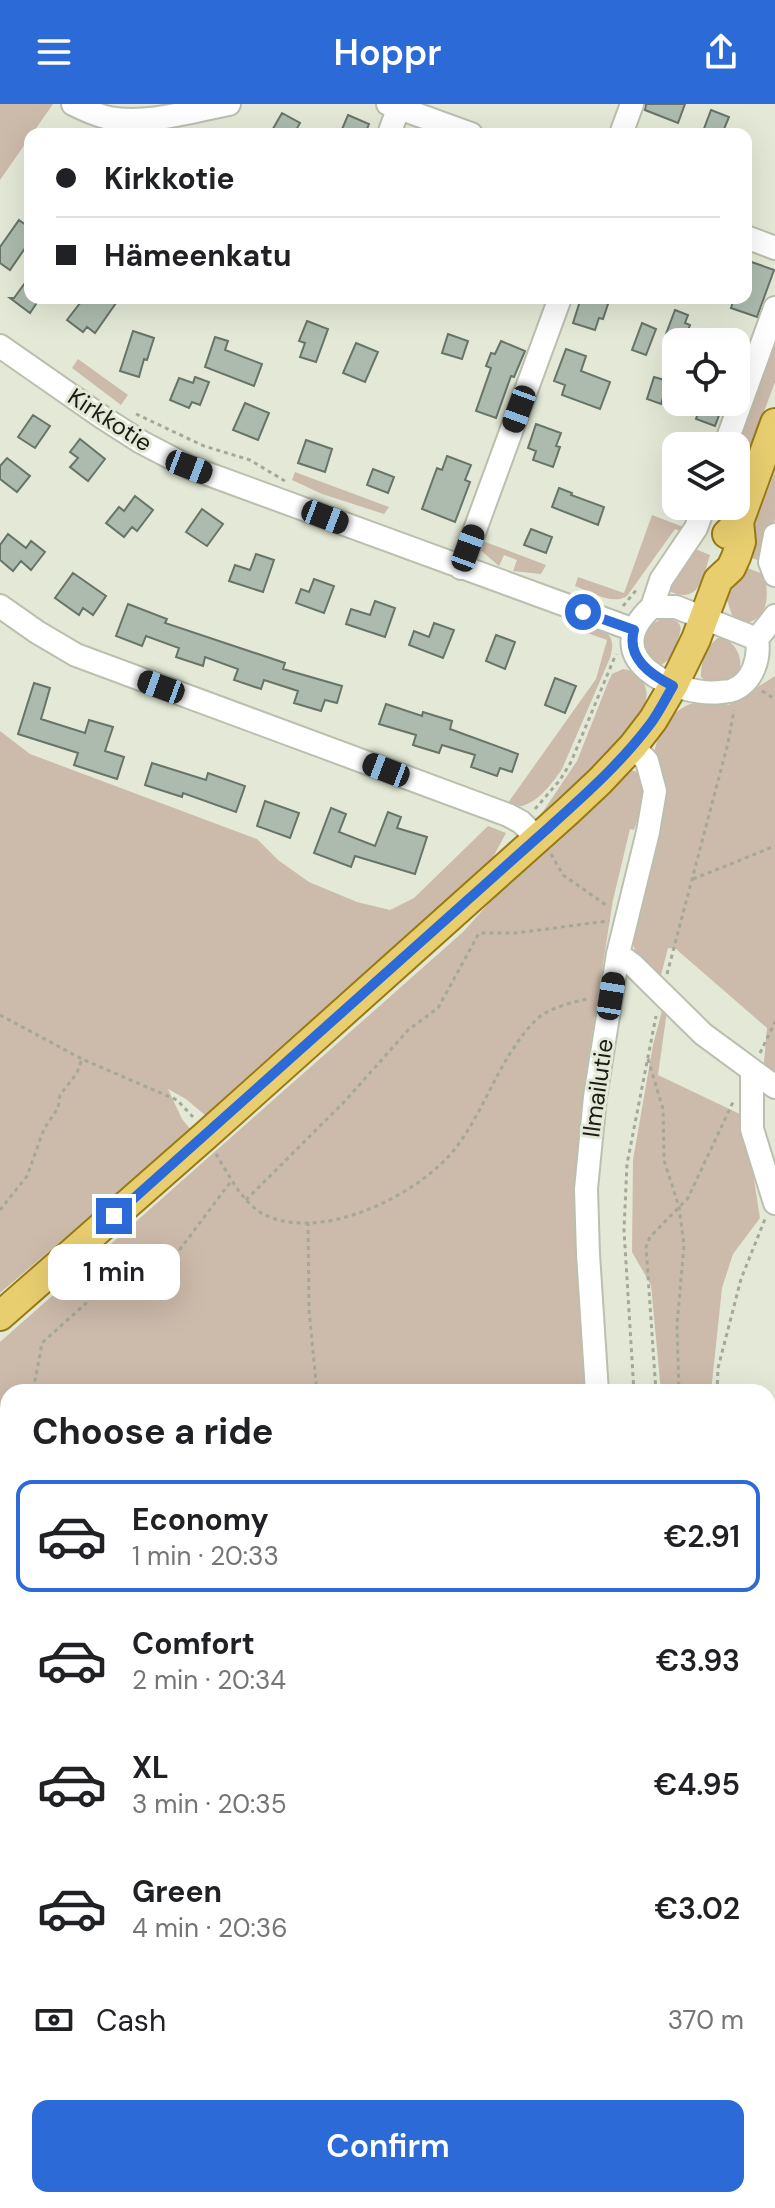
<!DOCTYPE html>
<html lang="en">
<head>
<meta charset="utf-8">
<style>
  :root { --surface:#fff; --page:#f2f2f2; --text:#202124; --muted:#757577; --line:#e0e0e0; --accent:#2b6ad7 }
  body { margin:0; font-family:"DM Sans",sans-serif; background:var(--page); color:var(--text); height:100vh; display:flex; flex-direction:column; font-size:30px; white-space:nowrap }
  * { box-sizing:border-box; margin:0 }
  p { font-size:26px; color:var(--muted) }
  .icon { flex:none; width:44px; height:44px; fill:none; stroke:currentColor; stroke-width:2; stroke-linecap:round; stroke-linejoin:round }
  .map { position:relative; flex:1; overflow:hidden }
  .details { position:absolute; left:0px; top:1280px; width:776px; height:824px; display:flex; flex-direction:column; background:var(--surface); border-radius:24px 24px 0 0; box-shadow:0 8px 32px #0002 }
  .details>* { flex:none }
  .top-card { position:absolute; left:24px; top:24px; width:728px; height:176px; border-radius:16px; box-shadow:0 8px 32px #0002; display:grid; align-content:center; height:176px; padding:0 32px; background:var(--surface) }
  .tools { position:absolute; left:662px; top:224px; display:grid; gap:16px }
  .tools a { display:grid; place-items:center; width:88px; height:88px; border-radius:16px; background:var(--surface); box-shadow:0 8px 32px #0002; font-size:40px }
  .end { position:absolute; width:36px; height:36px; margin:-18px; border:10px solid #2b6ad7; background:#fff; box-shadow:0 0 0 4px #fff }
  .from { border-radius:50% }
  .bubble { position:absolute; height:56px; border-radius:16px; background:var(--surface); box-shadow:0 8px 32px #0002; font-size:26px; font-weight:600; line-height:56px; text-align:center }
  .car { position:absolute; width:24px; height:48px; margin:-24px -12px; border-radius:10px; box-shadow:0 0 6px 2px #0007; background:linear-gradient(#222 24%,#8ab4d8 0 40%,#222 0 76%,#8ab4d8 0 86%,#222 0) }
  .top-card b { display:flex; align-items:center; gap:28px; height:76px; font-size:30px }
  .top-card b+b { border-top:2px solid var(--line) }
  .top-card i { width:20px; height:20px; background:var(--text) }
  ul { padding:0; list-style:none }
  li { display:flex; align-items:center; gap:24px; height:112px; margin:0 16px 12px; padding:0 16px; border:4px solid transparent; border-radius:16px }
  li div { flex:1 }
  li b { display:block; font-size:30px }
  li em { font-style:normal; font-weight:600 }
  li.selected { border-color:var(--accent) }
  li>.icon { width:72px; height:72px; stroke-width:1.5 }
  h2 { padding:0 32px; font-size:36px; line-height:96px }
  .pay { display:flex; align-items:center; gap:20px; height:88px; padding:0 32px; font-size:30px }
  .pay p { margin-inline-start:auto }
  .primary-button { display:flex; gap:16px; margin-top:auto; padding:16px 32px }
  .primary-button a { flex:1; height:92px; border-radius:16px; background:var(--accent); color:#fff; font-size:32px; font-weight:600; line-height:92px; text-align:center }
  header { display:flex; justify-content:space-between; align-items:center; height:104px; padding:0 32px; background:var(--accent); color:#fff; font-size:36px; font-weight:600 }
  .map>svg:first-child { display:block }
</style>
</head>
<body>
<header><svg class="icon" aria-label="menu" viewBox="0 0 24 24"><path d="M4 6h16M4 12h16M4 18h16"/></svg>Hoppr<svg class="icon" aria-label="share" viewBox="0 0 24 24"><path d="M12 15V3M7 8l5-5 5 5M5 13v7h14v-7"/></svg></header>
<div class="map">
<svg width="775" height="2104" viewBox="0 0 775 2104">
  <rect width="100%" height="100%" fill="#e4e9d7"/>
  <path fill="#ccbaaa" d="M0,0H53L0,76Z
    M775,233V278L736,383V342Z
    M78,255L128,291L121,301L72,264Z
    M775,367V415L760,457L744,451Z
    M295,368L389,403L384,410L322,390L292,376Z
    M652,411L686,424L683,428L675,425L627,492C613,502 589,487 575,482L578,473L624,489Z
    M480,436L546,461L541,470L513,467L517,456L504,451L499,462L478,444Z
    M693,444L710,451C703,473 700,500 671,488V477Z
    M740,461L765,471C768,490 770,514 746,519L732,511L727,496Z
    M662,515C683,515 684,522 676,540C672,550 670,556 661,561C637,552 638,524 662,515Z
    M583,518C603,526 618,528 610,554L562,665C548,685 532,707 505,703L596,575L607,536L576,525Z
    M718,534C739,534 750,568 729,577C723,579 715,579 709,580L701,573C700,561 707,541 718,534Z
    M623,565C630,566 633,567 639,573C645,579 648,587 646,595C638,628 573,683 548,707L542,709L577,657L609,576L612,570Z
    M775,572V977L763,969L767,924L676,845L668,844L659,879C647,865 633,853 633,835L654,649C662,611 690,587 729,601Z
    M0,627L30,650L257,735L278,756L309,778L357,798L390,806L414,794L488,722L506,729L492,755L206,1012L186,995L168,985L182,1015L191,1026L0,1189Z
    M629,666L639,668C647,687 641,706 634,726L630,725L613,796L583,988L575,1136L585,1288H8V2096H717V2104H0V1238L463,828L531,752Z
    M663,903L667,907L658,971L744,1012L760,1114L733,1150L722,1184L711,1288H661L651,1181L632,1148L633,1056L653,941Z
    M768,1465L775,1467V2104H741L740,2096H768Z"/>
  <path fill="#adbbae" stroke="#677468" stroke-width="2" d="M646,0H685L678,19L645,6Z
    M711,6L729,13L722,30H702Z
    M282,9L300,19L294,30H270Z
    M348,11L369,20L365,30H340Z
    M19,116L30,124V137L10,166L0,159V143Z
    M746,156L774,166L757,213L731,204L734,194H746Z
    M30,172V194H40L30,209L10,194H14Z
    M84,194H109L116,199L95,229L87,223L83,228L67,216Z
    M581,194H610L603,215L599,214L595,226L573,219Z
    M675,206L688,211L685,219L690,221L684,237L666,230Z
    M307,217L328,225L316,258L300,253L305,239L299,237Z
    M642,219L656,225L646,251L632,246Z
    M133,227L154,234L147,256L144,255L139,273L120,267Z
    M448,230L468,237L462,255L442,249Z
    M215,233L228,237L225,246L262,260L254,282L205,263Z
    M501,237L525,247L514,273L511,272L496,314L476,307L491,264L486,262L491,249L495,250Z
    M356,239L378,248L365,278L343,269Z
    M566,245L586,252L581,267L610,278L600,305L562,291L565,281L554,277Z
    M195,273L209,278L200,301L192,298L189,304L170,296L179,274L193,279Z
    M654,273L668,277L661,300L647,295Z
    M702,298H724L715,322L696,315Z
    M245,299L269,309L258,336L233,326Z
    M33,311L50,322L35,344L18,333Z
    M536,320L561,329L556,342L560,343L553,363L533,356L536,347L528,344Z
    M80,335L105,355L88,377L70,363L78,354L70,348Z
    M306,336L332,345L325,368L298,359Z
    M447,352L471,361L465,376L470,378L455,418L422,405L437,364L442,366Z
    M7,354L30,372L17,388L0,375V362Z
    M373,365L394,373L388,389L367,381Z
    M559,384L572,389L571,391L604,403L598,421L552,403Z
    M135,392L153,406L137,427L132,423L124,433L106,419L119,403L124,407Z
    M202,405L223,420L207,442L186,428Z
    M531,425L552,433L546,449L524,441Z
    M8,430L26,444L31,437L45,448L31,466L21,457L13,467L0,456V441Z
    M256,450L274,456L263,488L229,477L235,461L250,466Z
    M73,469L106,492L93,511L83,504L79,511L55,494Z
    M314,475L334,482L324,509L296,499L301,485L309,488Z
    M375,497L395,504L385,533L346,520L351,505L370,511Z
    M128,500L167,515L165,519L285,559L283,565L342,582L337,599L325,596L321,607L294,599L298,587L264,576L261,585L234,576L238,565L205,553L203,562L176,553L179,544L146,532L142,542L116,532Z
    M434,519L454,526L443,554L409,541L414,527L429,533Z
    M496,531L515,538L505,565L486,557Z
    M555,574L576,582L565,609L545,601Z
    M34,579L50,584L41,615L85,629L89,616L113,623L105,647L124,653L117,675L74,661L78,649L18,630Z
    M386,600L422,612L423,608L452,617L450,625L518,650L512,668L500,664L497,672L471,663L475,651L442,641L439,649L413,641L416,631L379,620Z
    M152,659L206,676L208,669L245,682L236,708L183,689L182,693L145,681Z
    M265,697L299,709L290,734L257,722Z
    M331,704L346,710L339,728L375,742L388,708L401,713L397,724L427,733L415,770L355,752L351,763L314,749Z"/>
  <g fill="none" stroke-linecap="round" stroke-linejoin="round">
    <g stroke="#bbbfae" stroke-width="26">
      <path id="minor" d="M73,0C85,6 96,11 109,14C148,21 191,7 229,0
        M388,0L471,30
        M389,30L400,0
        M621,30L632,0
        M746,133L775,144
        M0,242L102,313L141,338L189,363L634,526
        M725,342L775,204
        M775,431L770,458L775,471
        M461,464L560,194
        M0,502L37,528L76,551L508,711L521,718L537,734
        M652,503H676L757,535C760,554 753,578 733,586C729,588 725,587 721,588C673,593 596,553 652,503Z
        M652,503L661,476L696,424L704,402
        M757,535L775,512
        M618,850L633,861L703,930L775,983
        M752,967V1025L775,1099
        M597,1288L588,1150L586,1085L595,993L618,850L648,728L655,687L647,657L633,642
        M768,1449L775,1450
        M728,2096L729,2104"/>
    </g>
    <g stroke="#977a12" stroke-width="32">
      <path id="major" d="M727,430L739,418L775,319
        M0,1212L205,1032L567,708L600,677L633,642L653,616L673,582L696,535L718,476L731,464L736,453L741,438L739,418"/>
    </g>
    <path stroke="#a4a899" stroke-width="3" stroke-dasharray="4 4" stroke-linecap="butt" d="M136,310L204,342L250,356L285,377
      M623,502L638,484
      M762,587L775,595
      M535,705L560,676L571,658L616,550
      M551,750L563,771L609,803
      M693,775L775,742
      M667,870L728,639L734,606
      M0,911L82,955L177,996L193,1013
      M760,949L775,918
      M648,955L663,1005L664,1056L679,1103L684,1141L677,1221L679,1288
      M216,1050C229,1071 242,1099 265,1111C324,1139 423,1089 458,1041C487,1001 500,953 535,917C548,903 572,899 590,894
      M246,1096L346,996L408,926L438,904L479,829H515L609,817
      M0,1106L27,1072L44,1025L58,1004L60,991L77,969L82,955
      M308,1118L309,1206L317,1288
      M24,1288L34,1282L42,1239L115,1173L178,1148L232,1076
      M634,1288L624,1126L627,1060L656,912
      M656,1288L646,1143L650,1133L688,1094L733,998
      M717,1288L718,1264L741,1175L765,1115
      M0,1301L8,1297
      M768,1526L775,1530
      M768,1572L775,1586
      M768,1714L775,1712
      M0,1918L8,1917
      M768,1936L775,1994
      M437,2096L438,2104
      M767,2096V2104
      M101,2104L103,2096
      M330,2104V2096"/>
    <use href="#minor" stroke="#fff" stroke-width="22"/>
    <use href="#major" stroke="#e9ce70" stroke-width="28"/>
  </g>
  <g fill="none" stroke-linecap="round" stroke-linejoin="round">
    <path stroke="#2b6ad7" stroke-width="10" d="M114,1112L537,734C577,698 618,663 651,619C659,608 666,594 673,582C651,571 626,554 634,526L583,508"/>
  </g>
  <g text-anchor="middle" stroke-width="6" stroke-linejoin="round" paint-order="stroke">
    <g font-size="24" fill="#1b1c16" stroke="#e4e9d7">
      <text transform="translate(110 316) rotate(33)" y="8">Kirkkotie</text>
      <text transform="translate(598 984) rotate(-82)" y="8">Ilmailutie</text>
    </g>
  </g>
</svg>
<div class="tools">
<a><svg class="icon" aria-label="locate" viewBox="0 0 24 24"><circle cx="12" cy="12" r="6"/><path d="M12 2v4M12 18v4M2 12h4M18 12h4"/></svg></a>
<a><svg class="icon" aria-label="layers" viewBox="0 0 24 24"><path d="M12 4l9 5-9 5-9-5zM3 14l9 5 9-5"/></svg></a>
</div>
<i class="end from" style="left:583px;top:508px"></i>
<i class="end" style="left:114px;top:1112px"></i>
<div class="bubble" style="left:48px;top:1140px;width:132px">1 min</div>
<i class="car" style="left:519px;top:305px;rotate:200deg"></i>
<i class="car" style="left:189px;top:363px;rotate:111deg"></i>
<i class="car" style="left:325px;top:413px;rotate:111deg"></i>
<i class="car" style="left:468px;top:444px;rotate:20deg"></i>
<i class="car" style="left:161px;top:583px;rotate:290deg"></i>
<i class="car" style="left:386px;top:666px;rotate:291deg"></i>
<i class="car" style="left:611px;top:892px;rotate:9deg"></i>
<div class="top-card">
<b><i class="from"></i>Kirkkotie</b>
<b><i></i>Hämeenkatu</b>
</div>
<section class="details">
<h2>Choose a ride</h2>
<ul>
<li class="selected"><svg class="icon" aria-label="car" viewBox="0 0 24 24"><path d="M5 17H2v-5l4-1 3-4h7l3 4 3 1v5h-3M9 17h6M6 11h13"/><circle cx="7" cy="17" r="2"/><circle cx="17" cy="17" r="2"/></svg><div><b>Economy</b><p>1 min · 20:33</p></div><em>€2.91</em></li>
<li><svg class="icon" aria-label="car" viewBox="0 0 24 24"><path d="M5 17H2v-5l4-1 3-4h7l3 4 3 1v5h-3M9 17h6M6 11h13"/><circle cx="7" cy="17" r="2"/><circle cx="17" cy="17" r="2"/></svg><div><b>Comfort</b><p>2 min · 20:34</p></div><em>€3.93</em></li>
<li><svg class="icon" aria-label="car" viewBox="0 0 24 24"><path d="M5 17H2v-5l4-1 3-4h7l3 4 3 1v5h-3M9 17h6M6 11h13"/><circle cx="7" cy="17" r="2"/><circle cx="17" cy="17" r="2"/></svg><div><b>XL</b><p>3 min · 20:35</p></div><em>€4.95</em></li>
<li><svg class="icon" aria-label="car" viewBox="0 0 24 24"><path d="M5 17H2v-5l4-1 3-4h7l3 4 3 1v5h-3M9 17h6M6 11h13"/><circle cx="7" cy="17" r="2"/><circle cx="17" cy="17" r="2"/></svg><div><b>Green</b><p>4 min · 20:36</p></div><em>€3.02</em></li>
</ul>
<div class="pay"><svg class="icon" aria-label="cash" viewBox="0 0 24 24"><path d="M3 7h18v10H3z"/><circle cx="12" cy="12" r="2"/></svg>Cash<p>370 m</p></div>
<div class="primary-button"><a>Confirm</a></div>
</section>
</div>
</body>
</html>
